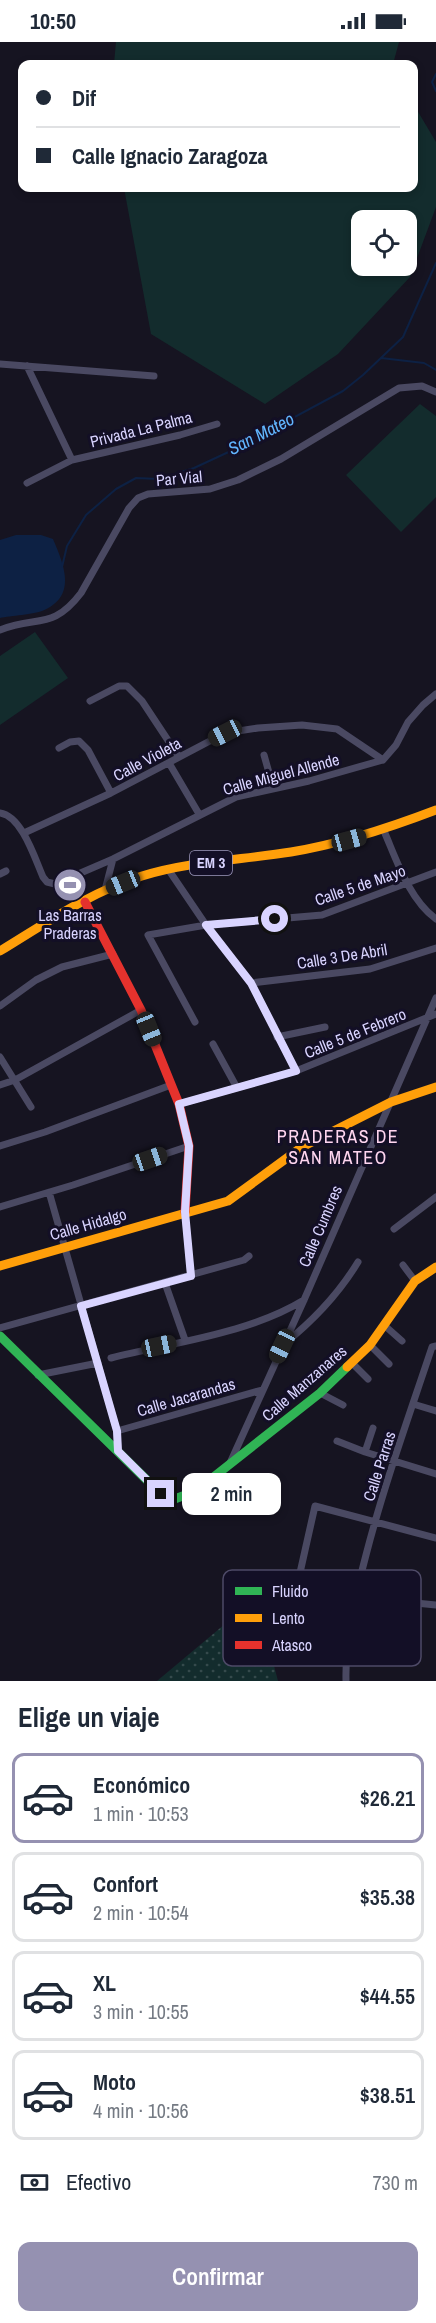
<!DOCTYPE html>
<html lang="es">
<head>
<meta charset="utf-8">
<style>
  :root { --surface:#fff; --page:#f6f6f7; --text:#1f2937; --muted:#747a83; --line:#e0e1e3; --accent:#9591b1 }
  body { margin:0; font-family:"Archivo Narrow",sans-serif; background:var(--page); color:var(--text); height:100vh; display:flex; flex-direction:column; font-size:22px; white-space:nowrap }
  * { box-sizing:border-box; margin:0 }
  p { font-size:20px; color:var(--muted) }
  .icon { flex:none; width:33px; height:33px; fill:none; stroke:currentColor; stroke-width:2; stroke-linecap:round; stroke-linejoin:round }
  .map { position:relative; height:1639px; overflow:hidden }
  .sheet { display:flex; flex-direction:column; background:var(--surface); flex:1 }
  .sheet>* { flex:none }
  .banner { position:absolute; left:18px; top:18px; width:400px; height:132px; border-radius:12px; box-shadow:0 3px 9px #0003; display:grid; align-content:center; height:132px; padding:0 18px; background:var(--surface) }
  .fabs { position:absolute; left:351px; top:168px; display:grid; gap:12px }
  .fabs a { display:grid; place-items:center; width:66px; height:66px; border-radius:12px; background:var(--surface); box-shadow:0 3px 9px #0003; font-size:30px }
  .end { position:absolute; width:27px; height:27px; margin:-14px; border:8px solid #d9d4ff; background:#111; box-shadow:0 0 0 3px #111 }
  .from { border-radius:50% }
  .bubble { position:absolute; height:42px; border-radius:12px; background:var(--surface); box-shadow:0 3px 9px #0003; font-size:20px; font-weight:600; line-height:42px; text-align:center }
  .car { position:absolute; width:18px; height:36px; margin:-18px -9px; border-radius:8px; box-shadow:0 0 4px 2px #0007; background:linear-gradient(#222 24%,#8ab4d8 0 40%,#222 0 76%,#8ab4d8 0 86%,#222 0) }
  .banner b { display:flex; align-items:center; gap:21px; height:57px; font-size:22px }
  .banner b+b { border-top:2px solid var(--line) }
  .banner i { width:15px; height:15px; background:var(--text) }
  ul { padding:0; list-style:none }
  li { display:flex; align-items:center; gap:18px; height:90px; margin:0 12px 9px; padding:0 6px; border:3px solid var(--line); border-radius:12px }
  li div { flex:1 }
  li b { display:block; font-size:22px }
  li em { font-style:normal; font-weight:600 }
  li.selected { border-color:var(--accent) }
  li>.icon { width:54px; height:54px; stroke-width:1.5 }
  h2 { padding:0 18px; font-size:27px; line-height:72px }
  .pay { display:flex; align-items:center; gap:15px; height:66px; padding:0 18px; font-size:22px }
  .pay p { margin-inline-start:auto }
  .primary-button { display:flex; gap:12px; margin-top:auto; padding:12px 18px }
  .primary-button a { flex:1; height:69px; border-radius:12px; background:var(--accent); color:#fff; font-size:24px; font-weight:600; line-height:69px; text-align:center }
  .status { display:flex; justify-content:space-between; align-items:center; height:42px; padding:0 30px; background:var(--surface); direction:ltr }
  .status svg { height:16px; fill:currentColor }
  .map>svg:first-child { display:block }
</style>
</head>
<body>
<div class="status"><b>10:50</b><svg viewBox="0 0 49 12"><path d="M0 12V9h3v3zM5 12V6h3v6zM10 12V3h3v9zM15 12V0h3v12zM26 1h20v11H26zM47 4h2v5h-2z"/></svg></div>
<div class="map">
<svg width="436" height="1639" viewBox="0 0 436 1639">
  <defs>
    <pattern id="park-dots" width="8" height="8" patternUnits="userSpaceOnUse" patternTransform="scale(1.5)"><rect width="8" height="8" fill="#132c2d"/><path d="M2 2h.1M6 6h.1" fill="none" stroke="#354a4c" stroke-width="1.8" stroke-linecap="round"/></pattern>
  </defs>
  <rect width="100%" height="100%" fill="#161421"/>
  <path fill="#132c2d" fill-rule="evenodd" d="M116,0H399L393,22H114Z
    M414,63L436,100V165L410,235L338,312L265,362L151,292L124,146H414ZM406,178V224H362V178Z
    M420,362L436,374V455L401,490L346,433Z
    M35,590L68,636L0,683V614Z"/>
  <path fill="url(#park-dots)" d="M256,1556L278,1639H157Z"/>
  <path fill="#0d2144" d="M41,493L53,497C65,525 77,555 42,569C35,572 10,574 0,576V498L16,493Z"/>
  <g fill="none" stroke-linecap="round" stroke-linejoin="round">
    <path stroke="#0d2144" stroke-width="2" d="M436,32L432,40L436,49
      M381,316L424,321L436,328
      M62,525L67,504L86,473L116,447L136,436L159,437L194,426L235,407L343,349L363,333L403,295L436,221"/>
    <path stroke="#4a4962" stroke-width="7" d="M0,322L154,334
      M27,324L72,418
      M27,441L72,418L180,393L217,382
      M0,588C37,573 52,589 81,551L129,466L138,456L148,452L210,447L238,438L281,417L399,346L422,344L436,350
      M90,659L119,644H127L142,659L179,715
      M59,706L70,700L79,699L88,708L111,751
      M264,713L273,745
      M169,721L199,772
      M0,771C22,774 35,817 43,835L47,840L55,842L113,817L236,755L309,739L383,718L396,703L408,680L423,663L436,652
      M384,789C397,819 409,857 436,877
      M24,791L111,751L225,691L258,686L302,683L337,687L383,718
      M168,827L206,883L251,941L296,1029
      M0,832L6,829
      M105,848L113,817
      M251,941L370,927L436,906
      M0,964L36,938L62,925L113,912
      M195,980L148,893L206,883L322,873L436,830
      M277,995L325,985
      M213,1002L236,1044
      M0,1015L31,1065
      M0,1043L15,1038L141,968
      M179,1062L296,1029L436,972
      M0,1104L45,1090L171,1043
      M49,1150L117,1389L118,1409
      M0,1165L73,1143L189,1104
      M185,1170L191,1234
      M394,1187L436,1155
      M403,1223L415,1239
      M165,1241L185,1298
      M384,1283L402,1299
      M0,1286L244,1218L249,1214
      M284,1302C314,1278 338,1253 358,1220
      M370,1303L389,1322
      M111,1316C174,1300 248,1292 304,1258
      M352,1321L368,1337
      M38,1333L98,1321
      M320,1351L343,1363
      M413,1362L436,1369
      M117,1389L262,1348
      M337,1399L365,1410L436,1432
      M365,1410L373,1386
      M230,1421L304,1258L436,956
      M261,1552L314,1554
      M295,1553L315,1464L436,1496
      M355,1555L436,1563
      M346,1639C345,1596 355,1555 366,1513C384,1443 409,1374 432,1305L436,1304"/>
    <path stroke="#30b455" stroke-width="9" d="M0,1294L161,1452L172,1458L188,1452L206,1441L320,1351L347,1325"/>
    <path stroke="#ff9f0a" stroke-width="9" d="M0,909C46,881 90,850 142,834C190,819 241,818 291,810C341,802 389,786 436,768
      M0,1224L228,1159L302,1105L391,1060L436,1045
      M347,1325L370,1303L415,1239L436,1225"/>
    <path stroke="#e5322d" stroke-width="9" d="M85,860L141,968L179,1062L189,1104L185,1170"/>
  </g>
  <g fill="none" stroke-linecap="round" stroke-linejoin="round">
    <path stroke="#d9d4ff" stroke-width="8" d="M161,1452L118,1409L117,1389L81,1264L191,1234L185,1170L189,1104L179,1062L296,1029L251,941L206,883L275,877"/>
  </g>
  <defs>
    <g id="stadium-disc" transform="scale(1.725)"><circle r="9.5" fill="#9591b1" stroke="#130f26"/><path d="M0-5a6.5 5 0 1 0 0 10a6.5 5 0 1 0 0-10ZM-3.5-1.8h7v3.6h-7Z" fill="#fff"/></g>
  </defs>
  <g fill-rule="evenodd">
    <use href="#stadium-disc" x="70" y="843"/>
  </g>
  <g text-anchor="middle" stroke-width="6" stroke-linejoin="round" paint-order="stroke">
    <rect fill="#130f26" stroke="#9e99be" stroke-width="1.5" x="190" y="809" width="42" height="24" rx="4.5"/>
    <g font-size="15" font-weight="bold" fill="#d9d4ff">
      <text x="211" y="826">EM 3</text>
    </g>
    <g font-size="16" fill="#d9d4ff" stroke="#130f26">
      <text transform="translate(141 387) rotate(-14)" y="6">Privada La Palma</text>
      <text transform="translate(179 436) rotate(-5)" y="6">Par Vial</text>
      <text transform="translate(147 717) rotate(-28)" y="6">Calle Violeta</text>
      <text transform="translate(281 732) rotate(-15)" y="6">Calle Miguel Allende</text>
      <text transform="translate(360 843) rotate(-19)" y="6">Calle 5 de Mayo</text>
      <text transform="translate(342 914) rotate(-9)" y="6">Calle 3 De Abril</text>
      <text transform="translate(355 991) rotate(-22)" y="6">Calle 5 de Febrero</text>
      <text transform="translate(88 1182) rotate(-16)" y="6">Calle Hidalgo</text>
      <text transform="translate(320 1184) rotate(-67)" y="6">Calle Cumbres</text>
      <text transform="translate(304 1341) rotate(-41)" y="6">Calle Manzanares</text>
      <text transform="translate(186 1355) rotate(-16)" y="6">Calle Jacarandas</text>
      <text transform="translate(379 1424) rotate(-72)" y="6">Calle Parras</text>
    </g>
    <g font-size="16" fill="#d9d4ff" stroke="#130f26">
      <text x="70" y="879">Las Barras<tspan x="70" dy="18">Praderas</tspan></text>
    </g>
    <g font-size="18" font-style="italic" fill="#62b6ff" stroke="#130f26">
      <text transform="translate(261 392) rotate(-27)" y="6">San Mateo</text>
    </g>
    <g font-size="18" letter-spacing="1.5" fill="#ffd6f0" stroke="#130f26">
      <text x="338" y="1101">PRADERAS DE<tspan x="338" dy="21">SAN MATEO</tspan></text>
    </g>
  </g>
  <rect x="223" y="1528" width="198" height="96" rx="9" fill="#130f26" stroke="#4e4a67" stroke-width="1.5"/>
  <rect x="235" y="1545" width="27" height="8" fill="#30b455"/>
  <rect x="235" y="1572" width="27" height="8" fill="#ff9f0a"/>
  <rect x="235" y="1599" width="27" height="8" fill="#e5322d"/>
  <g font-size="16" fill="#d9d4ff">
    <text x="272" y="1555">Fluido</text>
    <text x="272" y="1582">Lento</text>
    <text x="272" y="1609">Atasco</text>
  </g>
</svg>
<div class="fabs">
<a><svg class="icon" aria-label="locate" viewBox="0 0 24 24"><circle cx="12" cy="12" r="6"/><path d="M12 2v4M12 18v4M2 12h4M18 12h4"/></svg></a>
</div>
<i class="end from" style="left:275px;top:877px"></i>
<i class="end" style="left:161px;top:1452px"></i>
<div class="bubble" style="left:182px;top:1431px;width:99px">2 min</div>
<i class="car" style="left:225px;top:691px;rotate:243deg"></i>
<i class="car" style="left:349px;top:798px;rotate:75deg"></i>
<i class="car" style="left:123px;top:841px;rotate:248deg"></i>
<i class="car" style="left:149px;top:987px;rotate:158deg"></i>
<i class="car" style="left:150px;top:1117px;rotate:71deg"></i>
<i class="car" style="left:159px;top:1304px;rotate:78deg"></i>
<i class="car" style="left:282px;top:1304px;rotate:205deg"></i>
<div class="banner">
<b><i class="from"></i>Dif</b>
<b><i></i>Calle Ignacio Zaragoza</b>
</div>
</div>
<section class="sheet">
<h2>Elige un viaje</h2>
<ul>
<li class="selected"><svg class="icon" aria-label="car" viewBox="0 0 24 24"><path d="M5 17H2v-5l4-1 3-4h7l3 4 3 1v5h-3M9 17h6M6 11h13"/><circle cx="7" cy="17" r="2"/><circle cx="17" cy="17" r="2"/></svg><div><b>Económico</b><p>1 min · 10:53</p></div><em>$26.21</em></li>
<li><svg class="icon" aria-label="car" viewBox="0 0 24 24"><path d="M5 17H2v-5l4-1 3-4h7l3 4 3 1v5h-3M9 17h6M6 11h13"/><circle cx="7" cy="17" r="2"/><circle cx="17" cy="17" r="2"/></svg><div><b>Confort</b><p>2 min · 10:54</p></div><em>$35.38</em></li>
<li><svg class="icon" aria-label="car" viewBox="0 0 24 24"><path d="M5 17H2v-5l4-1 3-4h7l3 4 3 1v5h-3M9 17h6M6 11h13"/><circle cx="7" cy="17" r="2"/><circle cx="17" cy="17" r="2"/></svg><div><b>XL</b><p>3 min · 10:55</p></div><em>$44.55</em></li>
<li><svg class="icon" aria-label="car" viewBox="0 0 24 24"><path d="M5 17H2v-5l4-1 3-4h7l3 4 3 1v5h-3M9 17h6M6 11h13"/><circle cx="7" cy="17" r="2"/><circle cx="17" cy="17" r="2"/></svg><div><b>Moto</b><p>4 min · 10:56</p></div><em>$38.51</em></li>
</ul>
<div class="pay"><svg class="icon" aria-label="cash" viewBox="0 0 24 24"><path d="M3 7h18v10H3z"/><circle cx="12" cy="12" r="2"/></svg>Efectivo<p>730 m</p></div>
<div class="primary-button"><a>Confirmar</a></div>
</section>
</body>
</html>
